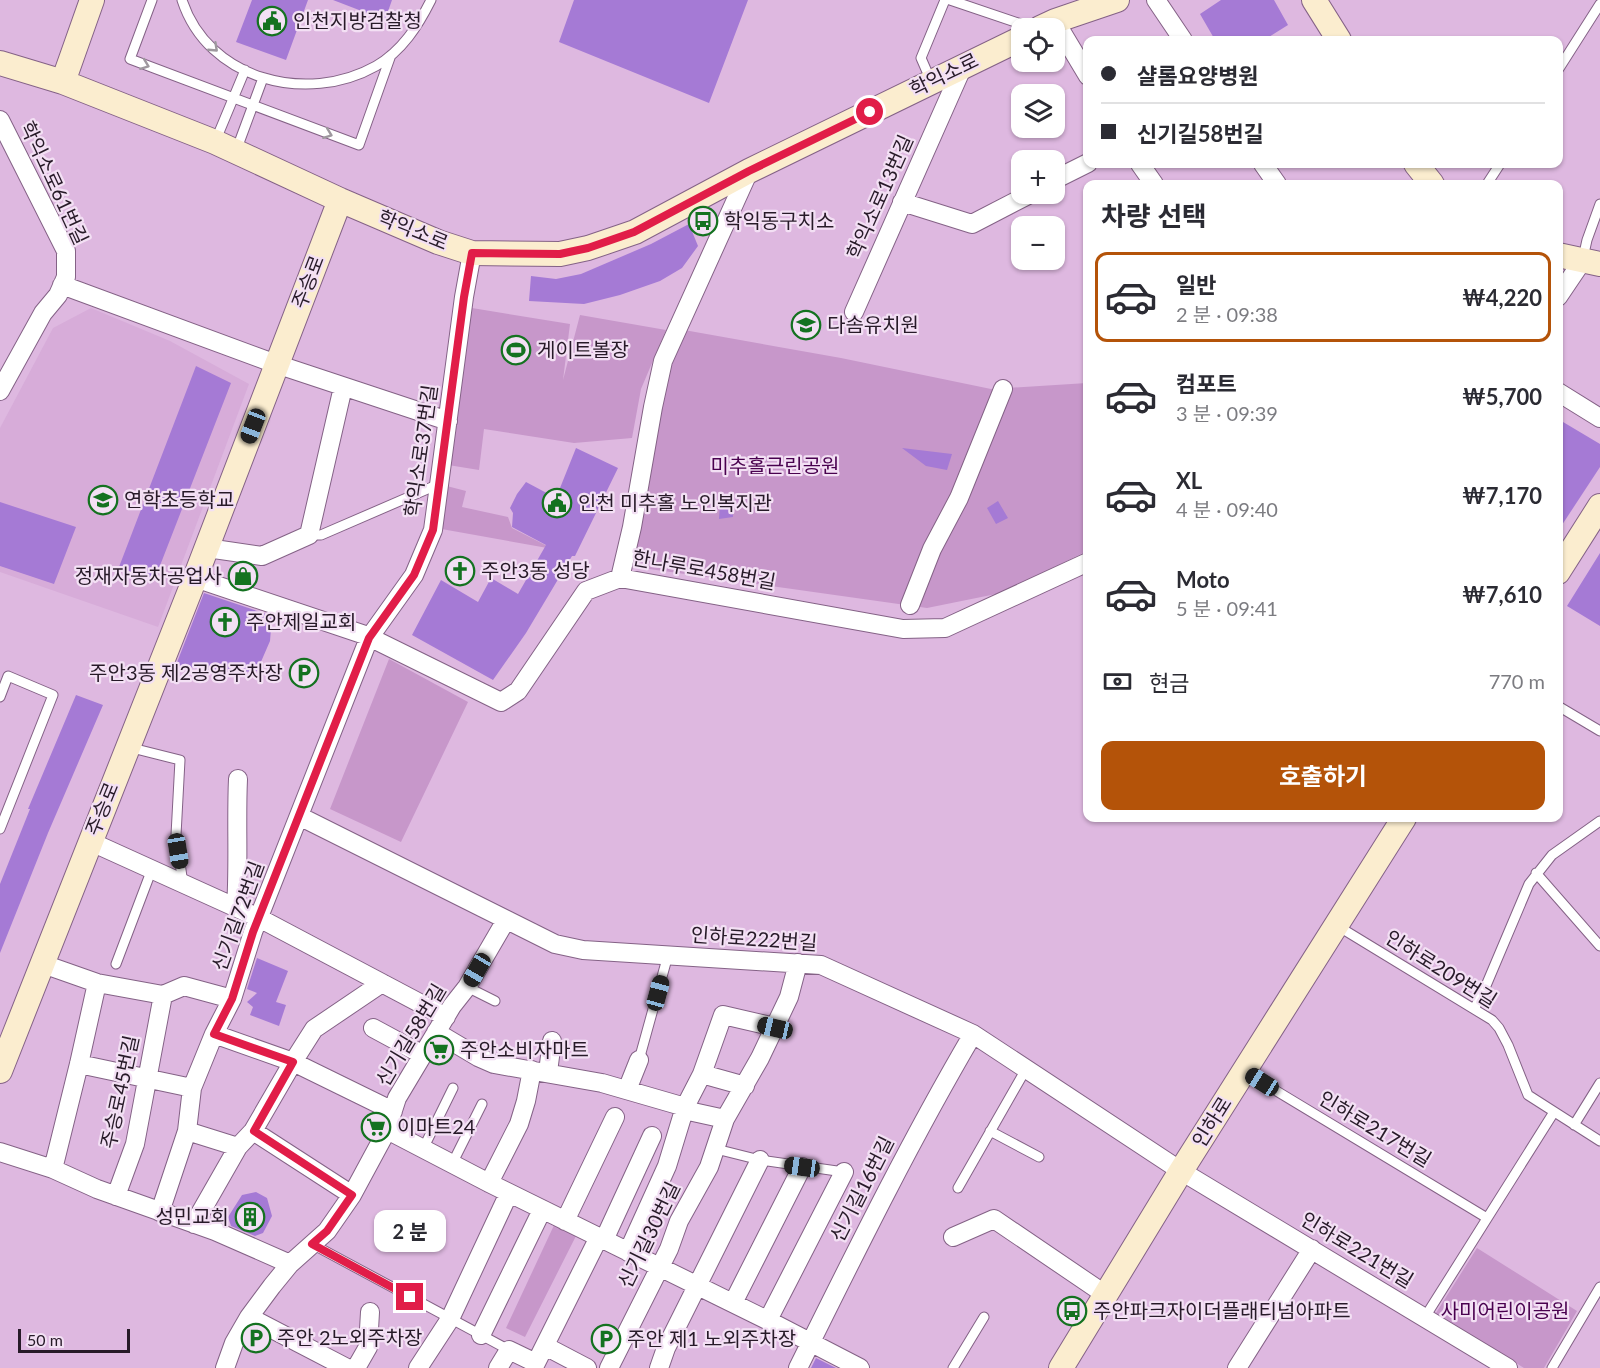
<!DOCTYPE html>
<html lang="ko">
<head>
<meta charset="utf-8">
<style>
  :root { --surface:#fff; --page:#f2f2f3; --text:#2b2b33; --muted:#7c7c81; --line:#e1e1e2; --accent:#b45309 }
  body { margin:0; font-family:Lato,"Noto Sans KR",sans-serif; background:var(--page); color:var(--text); height:100vh; display:flex; flex-direction:column; font-size:22px; white-space:nowrap }
  * { box-sizing:border-box; margin:0 }
  p { font-size:20px; color:var(--muted) }
  .icon { flex:none; width:33px; height:33px; fill:none; stroke:currentColor; stroke-width:2; stroke-linecap:round; stroke-linejoin:round }
  .map { position:relative; flex:1; overflow:hidden }
  .side { position:absolute; left:1083px; top:180px; width:480px; height:642px; display:flex; flex-direction:column; background:var(--surface); border-radius:12px; box-shadow:0 2px 4px #0004 }
  .side>* { flex:none }
  .hud { position:absolute; left:1083px; top:36px; width:480px; height:132px; border-radius:12px; box-shadow:0 2px 4px #0004; display:grid; align-content:center; height:132px; padding:0 18px; background:var(--surface) }
  .buttons { position:absolute; left:1011px; top:18px; display:grid; gap:12px }
  .buttons a { display:grid; place-items:center; width:54px; height:54px; border-radius:12px; background:var(--surface); box-shadow:0 2px 4px #0004; font-size:30px }
  .scale { position:absolute; left:18px; bottom:15px; width:112px; box-sizing:border-box; padding-left:6px; border:3px solid #271a28; border-top:0; font-size:16px; line-height:21px; white-space:nowrap; color:#271a28; -webkit-text-stroke:4px #f3e0f4; paint-order:stroke }
  .end { position:absolute; width:27px; height:27px; margin:-14px; border:8px solid #e11d48; background:#fff; box-shadow:0 0 0 3px #fff }
  .from { border-radius:50% }
  .bubble { position:absolute; height:42px; border-radius:12px; background:var(--surface); box-shadow:0 2px 4px #0004; font-size:20px; font-weight:700; line-height:42px; text-align:center }
  .car { position:absolute; width:18px; height:36px; margin:-18px -9px; border-radius:8px; box-shadow:0 0 4px 2px #0007; background:linear-gradient(#222 24%,#8ab4d8 0 40%,#222 0 76%,#8ab4d8 0 86%,#222 0) }
  .hud b { display:flex; align-items:center; gap:21px; height:57px; font-size:22px }
  .hud b+b { border-top:2px solid var(--line) }
  .hud i { width:15px; height:15px; background:var(--text) }
  ul { padding:0; list-style:none }
  li { display:flex; align-items:center; gap:18px; height:90px; margin:0 12px 9px; padding:0 6px; border:3px solid transparent; border-radius:12px }
  li div { flex:1 }
  li b { display:block; font-size:22px }
  li em { font-style:normal; font-weight:700 }
  li.current { border-color:var(--accent) }
  li>.icon { width:54px; height:54px; stroke-width:1.5 }
  h2 { padding:0 18px; font-size:27px; line-height:72px }
  .pay { display:flex; align-items:center; gap:15px; height:66px; padding:0 18px; font-size:22px }
  .pay p { margin-inline-start:auto }
  .primary-button { display:flex; gap:12px; margin-top:auto; padding:12px 18px }
  .primary-button a { flex:1; height:69px; border-radius:12px; background:var(--accent); color:#fff; font-size:24px; font-weight:700; line-height:69px; text-align:center }
  .map>svg:first-child { display:block }
</style>
</head>
<body>
<div class="map">
<svg width="1600" height="1368" viewBox="0 0 1600 1368">
  <rect width="100%" height="100%" fill="#deb8e0"/>
  <path fill="#d7acd9" d="M91,308L170,341L249,384L158,627L0,572V428L53,328Z"/>
  <path fill="#c797ca" d="M472,308L570,324L563,380L580,315L666,330L641,389L632,438L574,443L484,429L479,470L442,464L462,377Z
    M684,330L841,358L991,389L1087,383V551L1001,593L927,608L635,567L632,527L668,368Z
    M439,484L466,491L462,507L508,517L512,528L553,549L436,528Z
    M389,659L468,702L401,842L330,809Z
    M556,1221L578,1232L525,1337L506,1328Z
    M1477,1248L1577,1311L1544,1368H1524L1436,1313Z"/>
  <path fill="#a57ad5" d="M252,0H308L286,60L236,42Z
    M333,0H392L385,20Z
    M574,0H748L709,103L559,42Z
    M1221,0H1274L1288,25L1264,40H1215L1200,14Z
    M689,224L698,246L682,268L660,281L620,295L584,304L529,301L531,276L556,279L581,274L651,244Z
    M196,366L231,383L154,581L119,567Z
    M1558,419L1600,444V467L1558,531Z
    M576,448L618,468L575,556H572L526,633L493,680L412,635L441,580L478,602L491,578L518,594L546,545L512,527L513,513L510,508L517,494L526,482L556,498Z
    M902,448L952,454L947,470L926,466Z
    M732,501L733,517L719,519L720,504Z
    M998,501L1008,518L996,524L987,508Z
    M0,502L76,527L54,584L0,566Z
    M1600,553V626L1567,606Z
    M204,593L272,616L270,641L257,671L224,673L176,665Z
    M76,695L103,705L48,833L0,953V884L30,809H28Z
    M257,958L288,971L276,1002L286,1005L279,1026L250,1015L253,1007L247,1002L257,993L247,989Z
    M256,1192L267,1198L272,1216L263,1233L255,1236L231,1226L228,1217L242,1195Z
    M816,1358L836,1368H811Z"/>
  <g fill="none" stroke-linecap="round" stroke-linejoin="round">
    <g stroke="#846286" stroke-width="11">
      <path id="lane" d="M152,0L130,59L359,145L391,55
        M182,0C208,80 307,105 376,66C402,51 418,26 431,0
        M950,0L1033,28
        M1558,70L1600,4
        M931,81L921,58L945,0
        M215,142L245,70
        M236,151L263,78
        M1487,184L1500,164
        M1583,258L1587,240L1600,204
        M309,535H321L439,484
        M0,697L8,676L53,695L0,829
        M1558,706L1600,731
        M128,747L180,760L176,835L183,884
        M1536,873L1600,946
        M1336,925L1492,1020L1499,1028L1508,1045L1528,1095L1600,1141
        M116,964L152,869
        M467,987L495,1001
        M1474,1009L1485,988L1529,884L1552,855L1600,821
        M639,1060L668,955
        M1245,1072L1487,1218
        M1574,1125L1600,1083
        M990,1131L1039,1157
        M423,1149L453,1088
        M716,1149L760,1160L844,1172
        M452,1164L482,1104
        M958,1188L1026,1069
        M312,1244L509,1350
        M1425,1317L1554,1112
        M953,1368L984,1317
        M1552,1368L1600,1287"/>
    </g>
    <g stroke="#846286" stroke-width="20">
      <path id="street" d="M1156,0L1183,40
        M1055,21L1088,76
        M0,120L66,251V277L58,295L43,313L0,391
        M1140,164L1154,184
        M1263,164L1277,184
        M1054,180L1088,163
        M902,202L972,224L1030,194
        M62,285L276,364L448,421
        M1558,297L1583,260
        M854,312L963,66
        M1558,392L1600,418
        M207,548L262,556L309,535L343,387
        M195,578L365,635L501,702L518,691L586,591L620,578L903,629L945,628L1088,562
        M620,578L632,527L653,407L663,361L749,171
        M910,605L932,549L959,498L1003,389
        M299,816L555,944L583,950L821,965L973,1034L1181,1171L1508,1368
        M89,841L259,918L446,1017
        M236,907C239,865 236,822 238,779
        M43,964L97,983L163,995L184,986L232,999
        M373,1028L423,1055
        M436,1032L478,1057L494,1064L602,1083L685,1107L693,1112L725,1119
        M214,1034L293,1062L393,1111
        M79,1064L192,1088
        M548,1072L552,1041
        M702,1074L745,1086
        M627,1090L639,1060
        M187,1131L238,1147
        M253,1131L352,1195
        M386,1132H391L489,1183L777,1325L860,1368
        M0,1152L53,1169L97,1189L215,1231L290,1264
        M53,1169L79,1064L97,983
        M489,1183L519,1124L526,1101L532,1070
        M116,1196L135,1144L163,995
        M160,1212L187,1131L192,1088L214,1034L232,999L253,932L369,638L414,575L433,530L464,297L472,253
        M565,1221L615,1117
        M194,1224L238,1147L253,1131L293,1062L314,1029L382,983
        M953,1237L994,1219L1106,1295
        M604,1240L652,1136
        M628,1252L667,1166L685,1107L702,1074L723,1015L775,1027
        M733,1303L802,1167
        M249,1317L347,1368
        M768,1320L844,1172
        M481,1335L542,1210
        M545,1346L587,1368
        M225,1368L234,1343L249,1317L272,1286L290,1264L327,1231L352,1195L386,1132L397,1098L452,1006L467,987L506,920
        M356,1368L368,1347L370,1312
        M418,1368L450,1319L509,1193
        M498,1368L509,1350L536,1363L599,1237
        M609,1368L669,1249L679,1221L709,1167L725,1119L760,1058L789,997L798,963
        M659,1368L666,1348L760,1160
        M798,1368C854,1255 909,1143 973,1034
        M1237,1368L1312,1249"/>
    </g>
    <g stroke="#846286" stroke-width="26">
      <path id="secondary" d="M1314,0L1339,40
        M1040,28L1055,21L1117,0
        M0,63L63,82L215,142L340,200L438,242L472,253L560,254L588,248L635,232L749,171L1022,38
        M63,82L92,0
        M1416,164L1432,184
        M1558,255L1600,264
        M1558,572L1600,506
        M0,1071L195,578L340,200
        M1061,1368L1181,1171L1404,818"/>
    </g>
    <use href="#lane" stroke="#fff" stroke-width="9"/>
    <use href="#street" stroke="#fff" stroke-width="18"/>
    <use href="#secondary" stroke="#fbedcf" stroke-width="24"/>
  </g>
  <defs><path id="oneway-chevron" d="M-2-3.5L2.5 0L-2 3.5" fill="none" stroke-width="1.6" stroke-linecap="round" stroke-linejoin="round" transform="scale(1.5)"/></defs>
  <g stroke="#9e989e">
    <use href="#oneway-chevron" transform="translate(214 48) rotate(43)"/>
    <use href="#oneway-chevron" transform="translate(145 65) rotate(21)"/>
    <use href="#oneway-chevron" transform="translate(328 134) rotate(21)"/>
  </g>
  <g fill="none" stroke-linecap="round" stroke-linejoin="round">
    <path stroke="#e11d48" stroke-width="8" d="M410,1297L312,1244L327,1231L352,1195L254,1131L293,1062L214,1034L232,999L253,932L369,638L414,575L433,530L464,297L472,253L560,254L588,248L634,232L749,171L870,112"/>
  </g>
  <defs>
    <g id="civic-ring" transform="scale(1.5)"><circle r="9.5" fill="#f3e0f4" stroke="#147220" stroke-width="1.5"/><path d="M-.6-6.5H3V-4.5H.6V-3L4-1V1h2V6H-6V1h2V-1L-.6-3ZM-1.2 2.5V6h2.4V2.5Z" fill="#147220"/></g>
    <g id="bus-ring" transform="scale(1.5)"><circle r="9.5" fill="#f3e0f4" stroke="#147220" stroke-width="1.5"/><path d="M-5-6H5V4H4V6H2V4H-2V6H-4V4H-5ZM-3.5-4V0h7V-4ZM-3.5 1.2v1.5H-2V1.2ZM2 1.2v1.5H3.5V1.2Z" fill="#147220"/></g>
    <g id="school-ring" transform="scale(1.5)"><circle r="9.5" fill="#f3e0f4" stroke="#147220" stroke-width="1.5"/><path d="M0-5L7-2L0 1L-7-2ZM-4 1L0 2.5L4 1V4Q0 6-4 4Z" fill="#147220"/></g>
    <g id="stadium-ring" transform="scale(1.5)"><circle r="9.5" fill="#f3e0f4" stroke="#147220" stroke-width="1.5"/><path d="M0-5a6.5 5 0 1 0 0 10a6.5 5 0 1 0 0-10ZM-3.5-1.8h7v3.6h-7Z" fill="#147220"/></g>
    <g id="church-ring" transform="scale(1.5)"><circle r="9.5" fill="#f3e0f4" stroke="#147220" stroke-width="1.5"/><path d="M-1.2-6h2.4v3.5h3.3v2.4h-3.3V6h-2.4V-.1h-3.3v-2.4h3.3Z" fill="#147220"/></g>
    <g id="shop-ring" transform="scale(1.5)"><circle r="9.5" fill="#f3e0f4" stroke="#147220" stroke-width="1.5"/><path d="M-5-2.5h2.3a2.7 3.5 0 0 1 5.4 0H5L5.5 6h-11ZM-1.5-2.5h3a1.5 2.3 0 0 0-3 0Z" fill="#147220"/></g>
    <g id="parking-ring" transform="scale(1.5)"><circle r="9.5" fill="#f3e0f4" stroke="#147220" stroke-width="1.5"/><path d="M-3.5-5.5H1a3.5 3.5 0 0 1 0 7H-1V5.5H-3.5ZM-1-3.4V-.6H.8a1.4 1.4 0 0 0 0-2.8Z" fill="#147220"/></g>
    <g id="supermarket-ring" transform="scale(1.5)"><circle r="9.5" fill="#f3e0f4" stroke="#147220" stroke-width="1.5"/><path d="M-6-5.5h2.5l.6 2H6L4.5 2H-2.5L-4.4-4H-6ZM-1.5 3.2a1.3 1.3 0 1 0 .1 0ZM3 3.2a1.3 1.3 0 1 0 .1 0Z" fill="#147220"/></g>
    <g id="building-ring" transform="scale(1.5)"><circle r="9.5" fill="#f3e0f4" stroke="#147220" stroke-width="1.5"/><path d="M-4-6H4V6H1V3H-1V6H-4ZM-2.5-4.3h1.7v1.8h-1.7ZM.8-4.3h1.7v1.8H.8ZM-2.5-1h1.7V.8h-1.7ZM.8-1h1.7V.8H.8Z" fill="#147220"/></g>
  </defs>
  <g fill-rule="evenodd">
    <use href="#civic-ring" x="272" y="21"/>
    <use href="#bus-ring" x="703" y="221"/>
    <use href="#school-ring" x="806" y="325"/>
    <use href="#stadium-ring" x="516" y="350"/>
    <use href="#school-ring" x="103" y="500"/>
    <use href="#civic-ring" x="557" y="503"/>
    <use href="#church-ring" x="460" y="571"/>
    <use href="#shop-ring" x="243" y="576"/>
    <use href="#church-ring" x="225" y="622"/>
    <use href="#parking-ring" x="304" y="673"/>
    <use href="#supermarket-ring" x="439" y="1050"/>
    <use href="#supermarket-ring" x="376" y="1127"/>
    <use href="#building-ring" x="250" y="1217"/>
    <use href="#bus-ring" x="1072" y="1311"/>
    <use href="#parking-ring" x="256" y="1338"/>
    <use href="#parking-ring" x="606" y="1339"/>
  </g>
  <g text-anchor="middle" stroke-width="4.5" stroke-linejoin="round" paint-order="stroke">
    <g font-size="20" fill="#271a28" stroke="#f3e0f4" text-anchor="start">
      <text x="293" y="28">인천지방검찰청</text>
      <text x="724" y="228">학익동구치소</text>
      <text x="827" y="332">다솜유치원</text>
      <text x="537" y="357">게이트볼장</text>
      <text x="124" y="507">연학초등학교</text>
      <text x="578" y="510">인천 미추홀 노인복지관</text>
      <text x="481" y="578">주안3동 성당</text>
      <text x="222" y="583" text-anchor="end">정재자동차공업사</text>
      <text x="246" y="629">주안제일교회</text>
      <text x="283" y="680" text-anchor="end">주안3동 제2공영주차장</text>
      <text x="460" y="1057">주안소비자마트</text>
      <text x="397" y="1134">이마트24</text>
      <text x="229" y="1224" text-anchor="end">성민교회</text>
      <text x="1093" y="1318">주안파크자이더플래티넘아파트</text>
      <text x="277" y="1345">주안 2노외주차장</text>
      <text x="627" y="1346">주안 제1 노외주차장</text>
    </g>
    <g font-size="20" fill="#271a28" stroke="#f3e0f4">
      <text transform="translate(944 75) rotate(-26)" y="7">학익소로</text>
      <text transform="translate(54 183) rotate(65)" y="7">학익소로61번길</text>
      <text transform="translate(880 197) rotate(-66)" y="7">학익소로13번길</text>
      <text transform="translate(413 230) rotate(22)" y="7">학익소로</text>
      <text transform="translate(308 282) rotate(-69)" y="7">주승로</text>
      <text transform="translate(421 451) rotate(-82)" y="7">학익소로37번길</text>
      <text transform="translate(704 570) rotate(10)" y="7">한나루로458번길</text>
      <text transform="translate(102 809) rotate(-68)" y="7">주승로</text>
      <text transform="translate(238 916) rotate(-70)" y="7">신기길72번길</text>
      <text transform="translate(754 939) rotate(4)" y="7">인하로222번길</text>
      <text transform="translate(1441 969) rotate(32)" y="7">인하로209번길</text>
      <text transform="translate(411 1035) rotate(-59)" y="7">신기길58번길</text>
      <text transform="translate(120 1092) rotate(-78)" y="7">주승로45번길</text>
      <text transform="translate(1212 1122) rotate(-58)" y="7">인하로</text>
      <text transform="translate(1375 1129) rotate(31)" y="7">인하로217번길</text>
      <text transform="translate(862 1189) rotate(-63)" y="7">신기길16번길</text>
      <text transform="translate(649 1235) rotate(-64)" y="7">신기길30번길</text>
      <text transform="translate(1357 1250) rotate(31)" y="7">인하로221번길</text>
    </g>
    <g font-size="20" fill="#49014f" stroke="#f3e0f4">
      <text x="775" y="473">미추홀근린공원</text>
      <text x="1505" y="1318">사미어린이공원</text>
    </g>
  </g>
</svg>
<div class="buttons">
<a><svg class="icon" aria-label="locate" viewBox="0 0 24 24"><circle cx="12" cy="12" r="6"/><path d="M12 2v4M12 18v4M2 12h4M18 12h4"/></svg></a>
<a><svg class="icon" aria-label="layers" viewBox="0 0 24 24"><path d="M12 4l9 5-9 5-9-5zM3 14l9 5 9-5"/></svg></a>
<a>+</a>
<a>−</a>
</div>
<div class="scale">50 m</div>
<i class="end from" style="left:870px;top:112px"></i>
<i class="end" style="left:410px;top:1297px"></i>
<div class="bubble" style="left:374px;top:1210px;width:72px">2 분</div>
<i class="car" style="left:253px;top:426px;rotate:201deg"></i>
<i class="car" style="left:178px;top:851px;rotate:171deg"></i>
<i class="car" style="left:477px;top:970px;rotate:210deg"></i>
<i class="car" style="left:658px;top:993px;rotate:15deg"></i>
<i class="car" style="left:775px;top:1028px;rotate:283deg"></i>
<i class="car" style="left:1262px;top:1082px;rotate:302deg"></i>
<i class="car" style="left:802px;top:1167px;rotate:278deg"></i>
<div class="hud">
<b><i class="from"></i>샬롬요양병원</b>
<b><i></i>신기길58번길</b>
</div>
<section class="side">
<h2>차량 선택</h2>
<ul>
<li class="current"><svg class="icon" aria-label="car" viewBox="0 0 24 24"><path d="M5 17H2v-5l4-1 3-4h7l3 4 3 1v5h-3M9 17h6M6 11h13"/><circle cx="7" cy="17" r="2"/><circle cx="17" cy="17" r="2"/></svg><div><b>일반</b><p>2 분 · 09:38</p></div><em>₩4,220</em></li>
<li><svg class="icon" aria-label="car" viewBox="0 0 24 24"><path d="M5 17H2v-5l4-1 3-4h7l3 4 3 1v5h-3M9 17h6M6 11h13"/><circle cx="7" cy="17" r="2"/><circle cx="17" cy="17" r="2"/></svg><div><b>컴포트</b><p>3 분 · 09:39</p></div><em>₩5,700</em></li>
<li><svg class="icon" aria-label="car" viewBox="0 0 24 24"><path d="M5 17H2v-5l4-1 3-4h7l3 4 3 1v5h-3M9 17h6M6 11h13"/><circle cx="7" cy="17" r="2"/><circle cx="17" cy="17" r="2"/></svg><div><b>XL</b><p>4 분 · 09:40</p></div><em>₩7,170</em></li>
<li><svg class="icon" aria-label="car" viewBox="0 0 24 24"><path d="M5 17H2v-5l4-1 3-4h7l3 4 3 1v5h-3M9 17h6M6 11h13"/><circle cx="7" cy="17" r="2"/><circle cx="17" cy="17" r="2"/></svg><div><b>Moto</b><p>5 분 · 09:41</p></div><em>₩7,610</em></li>
</ul>
<div class="pay"><svg class="icon" aria-label="cash" viewBox="0 0 24 24"><path d="M3 7h18v10H3z"/><circle cx="12" cy="12" r="2"/></svg>현금<p>770 m</p></div>
<div class="primary-button"><a>호출하기</a></div>
</section>
</div>
</body>
</html>
